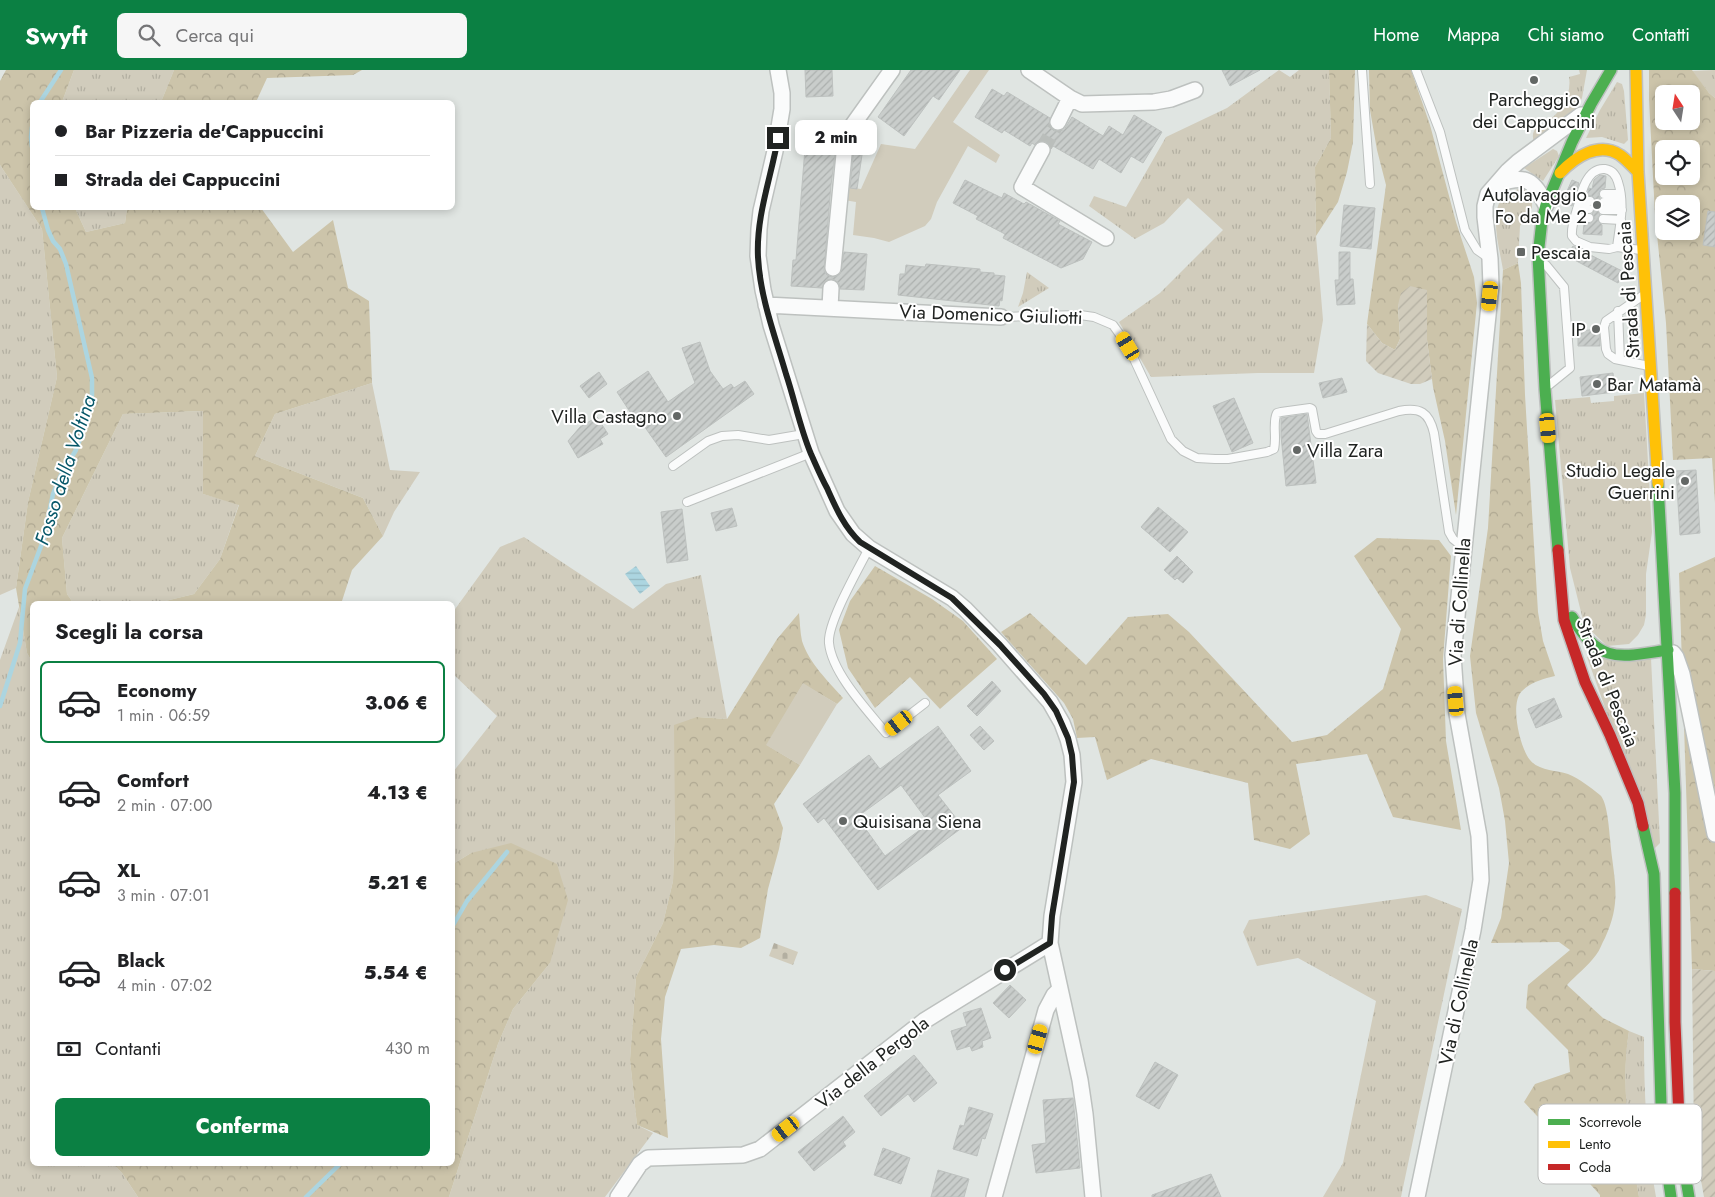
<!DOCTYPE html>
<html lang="it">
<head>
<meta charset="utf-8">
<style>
  :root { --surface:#fff; --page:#f6f6f6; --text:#202124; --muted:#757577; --line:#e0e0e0; --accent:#0b8043 }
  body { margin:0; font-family:Jost,sans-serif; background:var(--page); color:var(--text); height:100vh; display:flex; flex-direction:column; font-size:19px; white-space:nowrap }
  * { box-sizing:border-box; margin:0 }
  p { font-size:16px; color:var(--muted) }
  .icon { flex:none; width:28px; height:28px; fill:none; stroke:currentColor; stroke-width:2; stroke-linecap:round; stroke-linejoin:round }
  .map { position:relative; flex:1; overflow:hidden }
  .side { position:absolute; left:30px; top:531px; width:425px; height:565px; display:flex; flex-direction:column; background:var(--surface); border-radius:8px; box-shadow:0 2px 8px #0003 }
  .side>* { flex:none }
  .top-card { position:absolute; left:30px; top:30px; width:425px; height:110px; border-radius:8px; box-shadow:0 2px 8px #0003; display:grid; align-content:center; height:110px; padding:0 25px; background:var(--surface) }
  .needle { width:32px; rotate:348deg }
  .fabs { position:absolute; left:1655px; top:15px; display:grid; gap:10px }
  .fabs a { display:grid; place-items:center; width:45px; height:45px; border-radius:8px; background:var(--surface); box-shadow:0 2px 8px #0003; font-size:25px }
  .end { position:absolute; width:22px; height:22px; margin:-11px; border:6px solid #202321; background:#fff; box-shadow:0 0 0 2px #fff }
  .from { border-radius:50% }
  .bubble { position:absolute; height:35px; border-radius:8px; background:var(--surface); box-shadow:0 2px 8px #0003; font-size:16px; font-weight:800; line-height:35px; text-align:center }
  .car { position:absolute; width:15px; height:30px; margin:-15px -8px; border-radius:6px; box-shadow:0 0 4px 1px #0007; background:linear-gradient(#f5c518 24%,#345 0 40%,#f5c518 0 76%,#345 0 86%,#f5c518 0) }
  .top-card b { display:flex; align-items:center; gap:18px; height:48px; font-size:19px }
  .top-card b+b { border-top:1px solid var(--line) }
  .top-card i { width:12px; height:12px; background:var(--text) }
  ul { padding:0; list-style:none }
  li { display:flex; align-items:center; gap:15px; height:82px; margin:0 10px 8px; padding:0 15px; border:2px solid transparent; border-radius:8px }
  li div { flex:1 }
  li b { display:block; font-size:19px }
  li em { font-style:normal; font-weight:800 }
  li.active { border-color:var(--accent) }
  li>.icon { width:45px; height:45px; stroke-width:1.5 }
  h2 { padding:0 25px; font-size:22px; line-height:60px }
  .pay { display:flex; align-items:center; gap:12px; height:55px; padding:0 25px; font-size:19px }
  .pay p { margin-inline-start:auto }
  .primary-button { display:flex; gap:10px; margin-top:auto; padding:10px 25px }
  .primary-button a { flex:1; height:58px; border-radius:8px; background:var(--accent); color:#fff; font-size:20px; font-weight:800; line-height:58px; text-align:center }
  header { display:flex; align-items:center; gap:30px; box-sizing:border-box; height:70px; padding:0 25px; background:var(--accent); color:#fff }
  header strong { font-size:24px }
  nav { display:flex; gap:28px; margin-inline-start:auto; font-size:18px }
  .search { width:350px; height:45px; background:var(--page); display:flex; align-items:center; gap:12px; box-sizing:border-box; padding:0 18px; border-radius:8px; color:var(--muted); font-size:19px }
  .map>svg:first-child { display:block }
</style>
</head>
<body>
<header>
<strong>Swyft</strong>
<div class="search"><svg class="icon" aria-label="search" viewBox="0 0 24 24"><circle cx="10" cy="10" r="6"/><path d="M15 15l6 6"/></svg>Cerca qui</div>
<nav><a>Home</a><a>Mappa</a><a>Chi siamo</a><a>Contatti</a></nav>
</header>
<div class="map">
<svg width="1715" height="1127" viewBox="0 0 1715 1127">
  <defs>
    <pattern id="grass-tufts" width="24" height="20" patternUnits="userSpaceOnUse" patternTransform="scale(1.25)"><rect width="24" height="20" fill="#d1ccbc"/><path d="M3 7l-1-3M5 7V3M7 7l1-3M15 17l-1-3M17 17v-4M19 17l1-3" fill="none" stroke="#b3afa1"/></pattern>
    <pattern id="forest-crowns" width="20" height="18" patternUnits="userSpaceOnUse" patternTransform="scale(1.25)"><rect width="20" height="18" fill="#ccc4aa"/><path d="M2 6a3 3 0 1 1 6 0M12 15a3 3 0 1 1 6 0" fill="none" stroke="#afa892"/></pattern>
    <pattern id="cemetery-stones" width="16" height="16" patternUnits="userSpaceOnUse" patternTransform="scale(1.25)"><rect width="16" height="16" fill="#d1ccbc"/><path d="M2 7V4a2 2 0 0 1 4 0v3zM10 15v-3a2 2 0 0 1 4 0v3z" fill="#b3afa1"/></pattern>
    <pattern id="garden-furrows" width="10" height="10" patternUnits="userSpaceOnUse" patternTransform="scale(1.25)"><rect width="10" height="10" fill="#d1ccbc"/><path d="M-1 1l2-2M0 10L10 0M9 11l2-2" fill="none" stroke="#b3afa1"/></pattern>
    <pattern id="water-rules" width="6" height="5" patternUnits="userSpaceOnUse" patternTransform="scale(1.25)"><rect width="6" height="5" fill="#acd5e0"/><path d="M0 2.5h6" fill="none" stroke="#94b7c0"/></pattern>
    <pattern id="building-hatch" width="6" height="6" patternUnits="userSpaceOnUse" patternTransform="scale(1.25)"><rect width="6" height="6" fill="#c9cdcb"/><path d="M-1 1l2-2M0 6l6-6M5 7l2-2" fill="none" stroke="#acb0ae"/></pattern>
  </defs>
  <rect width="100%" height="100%" fill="#e0e5e2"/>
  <path fill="url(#grass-tufts)" d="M74,0H174L161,32H62Z
    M1279,0L1290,7L1299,0H1329L1331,68L1315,97L1316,166L1323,250L1314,303H1258L1151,307L1119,252L1160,223L1223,160L1188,128L1164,153L1135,169L1089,136L1094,126L1126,137L1166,67L1227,38Z
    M1579,0H1587L1582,28L1578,36L1537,72L1534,73C1533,69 1532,65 1534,61C1536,57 1543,54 1547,52C1561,42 1572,25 1569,7L1580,4Z
    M1715,0V28L1709,23L1692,1Z
    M1617,12L1622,14L1624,21L1628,70L1624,74L1602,67L1586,68L1600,40Z
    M1553,79L1557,81L1559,86L1543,111L1524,98Z
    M0,95L42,159L57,307L28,432L16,518L0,525Z
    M1521,119L1528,120L1532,125V138L1520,156L1518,193L1503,200C1499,174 1482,123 1521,119Z
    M75,138H127L125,153L86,162Z
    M1027,202L1049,218L1018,237L1023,223Z
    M372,313L390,400L420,402L394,442L383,466L363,428L255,386L275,344Z
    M1644,323L1652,462L1646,504V545L1644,555L1638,565L1629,574L1607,576L1584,554L1570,498L1555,330L1590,327L1591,333L1614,331V326Z
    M203,341V424L239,434L220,489L194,524L153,534H74L67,524L62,468L123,344Z
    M524,467L633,539L666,514L701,505L727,649L697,647L675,754L673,811L663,853L636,907L630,990L637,1055L653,1063L605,1127H449L498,974L513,939L550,893L471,783L453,794V702L497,646L453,604V542L500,477Z
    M19,537L27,583L32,592V1094H113L122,1103L138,1127H0V590Z
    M1587,587L1651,588L1660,773L1655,778Z
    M1426,825L1462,839L1401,1127H1323L1343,1093L1376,931L1298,888L1257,896L1243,862L1249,850Z
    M1629,961L1644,967C1644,1020 1646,1074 1656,1127H1639C1630,1072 1620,1016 1629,961Z"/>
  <path fill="url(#forest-crowns)" fill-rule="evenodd" d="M6,0H74L62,32H32V138H75L86,162L125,153L127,138H261L293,182L333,150L348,218L369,231L372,313L275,344L255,386L363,428L383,466L352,500L341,534H153L194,524L220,489L239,435L203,424V341L123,344L62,468L67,524L74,534H32V592L27,583L16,518L28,432L57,307L42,159L0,95V11Z
    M174,0H362L353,5L267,8L256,32H161Z
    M1329,0H1355L1353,72L1347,102L1338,132L1316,166L1315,97L1331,68Z
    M1369,0H1411L1430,55L1456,152L1474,207L1477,233L1456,445L1445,371L1433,317L1427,270V220L1398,235L1400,269L1395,280L1382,273L1367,254L1386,115L1377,80L1370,40Z
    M1649,0H1692L1709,23L1715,28V433L1712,388L1673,390L1666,253L1655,145L1649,29ZM1664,24H1691V51H1664ZM1664,79H1691V106H1664ZM1664,134H1691V161H1664Z
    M1518,193L1521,213L1525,325L1538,542L1543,571L1555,606C1543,609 1530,612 1521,622C1510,635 1520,678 1530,690C1539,701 1556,700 1568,704C1580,709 1590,717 1600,725C1607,731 1609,758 1610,768C1613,808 1623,829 1605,868C1602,873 1600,880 1596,885C1588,896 1576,905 1567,915L1603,948L1629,961C1620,1016 1630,1072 1639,1127H1600V1125L1582,1105L1581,1074L1537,1046L1524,1032L1535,1014L1570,1002L1568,980L1526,938L1528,915L1570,880L1559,872L1491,873L1501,848L1509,793L1505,751L1499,718L1476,643L1470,586L1488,458L1503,200Z
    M1377,468L1439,470L1451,486L1443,589L1446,671L1461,760L1393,747L1367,684L1296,694L1310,764L1290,779L1254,770L1248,713L1151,689L1107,710L1095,667L1077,668L1073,649L1064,633L1001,562L1030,543L1086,595L1128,547L1168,544L1189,562L1292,672L1327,665L1383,619L1401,559L1354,486Z
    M1715,487V901L1692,899L1679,503Z
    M875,496L932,529L963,551L997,589L940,639L910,607L875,638L848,598L839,560L850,531Z
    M799,543C800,552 800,562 802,571C809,593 828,611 843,628L837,634L803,614L767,675L800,695L774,734L783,758L779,779L768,819L760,868L741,878L714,875L681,879L665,927L661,969L668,1068L637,1055L630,990L636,907L663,853L673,811L675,754L674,655L697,647L727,649L777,569Z
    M511,773L557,794L568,830L550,893L513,939L498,974L449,1127H138L122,1103L113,1094H452L453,794L471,783Z"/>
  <path fill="url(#cemetery-stones)" d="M774,873L798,882L793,895L769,886Z"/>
  <path fill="#d1ccbc" d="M970,0H989L953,52L1000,85L996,93L968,76L937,132L931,149L925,156L889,172L874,168L853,165L856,132L844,130L846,117L861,119L881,74L915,79Z
    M803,613L837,634L800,695L766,675Z"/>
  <path fill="url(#garden-furrows)" d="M1410,216L1427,220V270L1432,309L1420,314H1411L1378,303L1366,291L1367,254L1382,273L1395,280L1400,269L1398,235L1401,223Z
    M1692,899L1715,901V1127H1704L1694,1071Z"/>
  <path fill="url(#water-rules)" d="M636,496L650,516L640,524L625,504Z"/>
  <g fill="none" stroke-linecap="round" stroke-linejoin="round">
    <path stroke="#acd5e0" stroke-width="4.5" d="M40,32L61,0
      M32,57L31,67L32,77
      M0,636L20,573L25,519L44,468L53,424L60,407L76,380L85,356L92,326V308L66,194L60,179L53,171L48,160L42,138
      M452,857L467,831L507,782
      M306,1127L340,1094"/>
  </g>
  <path fill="url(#building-hatch)" stroke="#bdc1bf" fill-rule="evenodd" d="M805,0H832L833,26L806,27Z
    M911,0H960L939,30L933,26L904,66L878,47Z
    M1222,0H1260L1230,16Z
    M992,19L1004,26L1007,22L1050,48V57L1054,61L1064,60L1072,47L1103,66L1109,56L1123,65L1134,45L1162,62L1143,93L1131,86L1121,103L1099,89L1093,99L1053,76L1051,79L1046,72L1041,71L1035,75L1032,73L1030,76L1004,60L1002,63L975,47Z
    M861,60L868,63L862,85L857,119L850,118L854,76Z
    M806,66L837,69L831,115L824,201L827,205L832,207L840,204L844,182L867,184L864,220L840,219L839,213L832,209L826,210L822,218L791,216L793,190H796Z
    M1600,105L1606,106L1605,118L1601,119L1598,124L1600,128L1597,140L1600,145L1597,149L1602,155V165L1583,164L1584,154L1591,153L1595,148L1592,144L1595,139L1593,136L1595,129L1592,126L1587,125L1589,118L1592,119L1594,110Z
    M965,110L1002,128L1004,123L1024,134L1026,132L1060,151L1058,154L1092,172L1083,189L1061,198L1003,168L1005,164L976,149L978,146L953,133Z
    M1572,110L1579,113L1572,136L1562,132Z
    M1344,135L1375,138L1371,179L1340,176Z
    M1708,141L1715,142V177L1703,175Z
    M1573,176L1624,202L1618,213L1567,186Z
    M1339,182H1350V209H1353L1355,234L1337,235L1335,210H1339Z
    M926,194L980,199V202L994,203V205L1005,206L1002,231L1000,230L999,236L898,225L900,204H905L906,195L925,197Z
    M1599,259L1600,276H1578V261Z
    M700,272L710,301L723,319L731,314L734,318L745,311L754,324L666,387L637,346L634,348L617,322L648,301L668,332L695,313L682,278Z
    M599,302L607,314L589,328L580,316Z
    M1613,303L1615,322L1582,326L1580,307Z
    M1342,308L1347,322L1323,328L1319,313Z
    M1234,328L1253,373L1232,382L1213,336Z
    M1307,344L1316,413L1286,416L1281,366V348Z
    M597,347L608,364L600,369L603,374L578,388L568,371L580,357Z
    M1696,400L1700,463L1680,465L1676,401Z
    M1158,437L1188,462L1170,482L1141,457Z
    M732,438L737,456L716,461L711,443Z
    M682,439L688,490L667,493L661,442Z
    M1177,486L1193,502L1183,513L1177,508L1175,510L1164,500Z
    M992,611L1001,621L977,646L967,636Z
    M1554,628L1562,647L1536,658L1528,639Z
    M938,656L971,701L938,725L963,757L878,820L824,748L818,753L803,734L869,685L880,699ZM901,715L929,753L885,786L857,747Z
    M980,656L994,671L984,680L970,665Z
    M1010,915L1026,930L1009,948L993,933Z
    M981,938L991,968L982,971L983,977L972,981L970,976L957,980L951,961L967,956L963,943Z
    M914,985L937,1013L914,1032L908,1024L881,1046L864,1026Z
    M1155,992L1178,1005L1159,1039L1136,1026Z
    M1073,1028L1080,1098L1036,1103L1032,1075L1046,1073L1043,1030Z
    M969,1037L993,1044L985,1069L982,1068L977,1086L953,1079L960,1055L964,1056Z
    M843,1046L855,1062L843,1072L846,1076L814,1101L798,1082Z
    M883,1078L910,1088L901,1114L874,1105Z
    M938,1100L969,1109L964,1127H931Z
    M1211,1104L1221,1127H1152V1125Z"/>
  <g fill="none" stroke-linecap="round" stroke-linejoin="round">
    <path stroke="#babebb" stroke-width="15" stroke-dasharray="15 8" stroke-linecap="butt" d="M1042,80L1058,52"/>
    <g stroke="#bdc1bf" stroke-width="10">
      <path id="lane" d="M1362,0L1370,114
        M1416,0L1440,62L1465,160L1477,180L1490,189
        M1604,124H1620
        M1579,131H1590
        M1604,132H1621
        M1577,139H1589
        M1603,140H1622
        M1575,148H1589
        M1603,149L1621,150
        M1617,177C1620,155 1625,133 1618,112C1616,105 1612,100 1605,99C1587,97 1581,123 1578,136C1575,146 1571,156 1572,166L1576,171L1590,177L1609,179L1617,177L1641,180
        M1546,195L1564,217L1570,298L1549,315
        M1642,226L1606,251L1604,257L1606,279L1608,284L1615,289L1649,296
        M1618,241L1620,290
        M1001,247L1080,245L1094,247L1113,255L1128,276L1171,369L1183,381L1197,388L1215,389H1228L1267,382L1274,379C1277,367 1272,352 1277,343L1281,342L1310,338L1312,339L1316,361L1318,364H1325L1399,341C1420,337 1429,342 1434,363L1449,462L1453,469L1463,477
        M673,396L708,371L722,366L738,365L769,370L804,364
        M687,432L811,383
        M869,478C859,498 827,553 829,573C832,603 867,640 886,663L925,633"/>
    </g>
    <g stroke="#bdc1bf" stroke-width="18">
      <path id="street" d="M778,0L782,23V39L775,81L761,141L759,159L758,186L763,220L771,255L811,383L837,441L853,464L869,478L952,528L965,539L1000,575L1050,632L1062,653L1068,669L1072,685L1074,712L1052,846L1050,873L1080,1010L1085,1044L1093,1127
        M1029,0L1070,28L1082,34L1154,32L1171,29L1195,20
        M1058,52L1070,28
        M1042,80L1022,117L1106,168
        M1498,114C1527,104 1533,110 1546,135
        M833,198L845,74L852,56L892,0
        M766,235L1001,247
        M830,238L831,218
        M1673,583L1676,587L1682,604L1715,764
        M618,1127L640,1094L648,1088L743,1085L760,1079L924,951L1050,873
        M994,1127L1046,940L1054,925L1060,919
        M1417,1127L1473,860L1481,810L1479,766L1457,644L1453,585L1491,216L1490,189L1485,147V136L1488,124L1508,101L1518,92L1581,45"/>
    </g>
    <g stroke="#bfc1c0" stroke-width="14">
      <path id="fast" d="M1658,414L1675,723V823
        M1558,480L1545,319L1538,186L1542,150L1546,135L1572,72L1591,34L1611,0
        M1572,547C1600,595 1619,587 1668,580
        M1643,756L1654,804L1662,1067L1671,1127
        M1679,1049L1680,1075L1689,1127"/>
    </g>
    <g stroke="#bfc1c0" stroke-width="14">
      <path id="slow" d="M1636,0L1638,102L1658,414
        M1560,103C1575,87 1599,71 1620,85C1627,90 1632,96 1638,102"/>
    </g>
    <g stroke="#bfc1c0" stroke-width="14">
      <path id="jam" d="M1558,480L1564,550L1585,612L1610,665L1638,733L1643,756
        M1675,823V952L1679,1049"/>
    </g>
    <use href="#lane" stroke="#fafbfb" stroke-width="8"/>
    <use href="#street" stroke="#fafbfb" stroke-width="15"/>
    <use href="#fast" stroke="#4caf50" stroke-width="11"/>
    <use href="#slow" stroke="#ffc107" stroke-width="11"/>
    <use href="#jam" stroke="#c62828" stroke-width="11"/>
  </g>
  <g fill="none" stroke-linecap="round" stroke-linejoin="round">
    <path stroke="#202321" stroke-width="6" d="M778,68C771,108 756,146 758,187C760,227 775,266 786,304C795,331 800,358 811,384C816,395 821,407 827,418C836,438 844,457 860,472L952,528L1000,575L1044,624L1056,641L1068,668L1072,685L1074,712L1052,846L1050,873L1005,900"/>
  </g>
  <g fill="#636765" stroke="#fff" stroke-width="2">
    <circle cx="1534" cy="10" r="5"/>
    <circle cx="1597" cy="135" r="5"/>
    <rect x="1516" y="177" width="10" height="10" rx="2.5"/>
    <circle cx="1596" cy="259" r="5"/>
    <circle cx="1597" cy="314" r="5"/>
    <circle cx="677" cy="346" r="5"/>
    <circle cx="1297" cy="380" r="5"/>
    <circle cx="1685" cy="411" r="5"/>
    <circle cx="843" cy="751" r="5"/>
  </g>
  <g text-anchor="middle" stroke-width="4" stroke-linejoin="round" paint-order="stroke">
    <g font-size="19" fill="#202321" stroke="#fff" text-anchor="end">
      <text x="1534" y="36" text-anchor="middle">Parcheggio<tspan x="1534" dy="22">dei Cappuccini</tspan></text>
      <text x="1587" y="131">Autolavaggio<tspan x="1587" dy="22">Fo da Me 2</tspan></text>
      <text x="1531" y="189" text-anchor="start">Pescaia</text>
      <text x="1586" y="266">IP</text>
      <text x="1607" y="321" text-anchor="start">Bar Matamà</text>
      <text x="667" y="353">Villa Castagno</text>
      <text x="1307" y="387" text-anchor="start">Villa Zara</text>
      <text x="1675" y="407">Studio Legale<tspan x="1675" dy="22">Guerrini</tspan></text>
      <text x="853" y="758" text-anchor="start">Quisisana Siena</text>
    </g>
    <g font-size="19" fill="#202321" stroke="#fff">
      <text transform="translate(1628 220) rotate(-94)" y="7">Strada di Pescaia</text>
      <text transform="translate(991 244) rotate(2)" y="7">Via Domenico Giuliotti</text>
      <text transform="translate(1459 532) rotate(-86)" y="7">Via di Collinella</text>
      <text transform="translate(1608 612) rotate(68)" y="7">Strada di Pescaia</text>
      <text transform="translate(1458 932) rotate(-78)" y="7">Via di Collinella</text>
      <text transform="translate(872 992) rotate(-38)" y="7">Via della Pergola</text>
    </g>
    <g font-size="20" font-style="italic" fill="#065769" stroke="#fff">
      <text transform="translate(65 400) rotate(-72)" y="7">Fosso della Voltina</text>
    </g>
  </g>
  <rect x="1538" y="1034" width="164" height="80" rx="8" fill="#fff" stroke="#bcbdbc" stroke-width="1"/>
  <rect x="1548" y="1049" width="22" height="6" fill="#4caf50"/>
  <rect x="1548" y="1071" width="22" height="7" fill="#ffc107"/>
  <rect x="1548" y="1094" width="22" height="6" fill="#c62828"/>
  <g font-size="14" fill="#202321">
    <text x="1579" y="1057">Scorrevole</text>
    <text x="1579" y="1079">Lento</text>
    <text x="1579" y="1102">Coda</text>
  </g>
</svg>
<div class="fabs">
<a><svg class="needle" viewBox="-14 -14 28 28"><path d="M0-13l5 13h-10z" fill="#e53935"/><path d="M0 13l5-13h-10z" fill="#757577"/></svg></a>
<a><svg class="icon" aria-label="locate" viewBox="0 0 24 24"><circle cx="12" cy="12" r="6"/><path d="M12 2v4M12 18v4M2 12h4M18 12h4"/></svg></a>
<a><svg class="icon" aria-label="layers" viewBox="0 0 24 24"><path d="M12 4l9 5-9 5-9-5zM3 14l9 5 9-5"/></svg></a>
</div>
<i class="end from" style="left:1005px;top:900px"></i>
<i class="end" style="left:778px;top:68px"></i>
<div class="bubble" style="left:795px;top:50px;width:82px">2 min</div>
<i class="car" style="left:1490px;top:226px;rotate:186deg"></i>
<i class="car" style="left:1128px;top:276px;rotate:329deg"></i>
<i class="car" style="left:1548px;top:358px;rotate:175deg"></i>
<i class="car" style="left:1456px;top:631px;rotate:355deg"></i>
<i class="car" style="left:899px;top:653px;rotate:232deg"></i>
<i class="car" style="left:1038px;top:969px;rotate:16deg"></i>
<i class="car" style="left:786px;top:1059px;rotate:232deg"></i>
<div class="top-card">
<b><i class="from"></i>Bar Pizzeria de'Cappuccini</b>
<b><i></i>Strada dei Cappuccini</b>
</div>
<section class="side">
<h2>Scegli la corsa</h2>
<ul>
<li class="active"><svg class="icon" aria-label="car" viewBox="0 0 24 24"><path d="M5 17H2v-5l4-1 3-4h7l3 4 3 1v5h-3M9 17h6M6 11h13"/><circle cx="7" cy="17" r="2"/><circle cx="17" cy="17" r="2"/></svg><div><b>Economy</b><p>1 min · 06:59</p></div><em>3.06 €</em></li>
<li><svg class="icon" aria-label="car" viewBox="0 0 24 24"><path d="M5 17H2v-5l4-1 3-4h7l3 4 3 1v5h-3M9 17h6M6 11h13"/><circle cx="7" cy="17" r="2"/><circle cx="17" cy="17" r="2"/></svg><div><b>Comfort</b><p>2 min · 07:00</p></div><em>4.13 €</em></li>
<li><svg class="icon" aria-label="car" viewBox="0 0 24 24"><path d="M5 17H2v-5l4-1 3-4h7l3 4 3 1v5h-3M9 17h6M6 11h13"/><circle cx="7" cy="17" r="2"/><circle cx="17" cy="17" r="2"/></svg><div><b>XL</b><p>3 min · 07:01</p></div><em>5.21 €</em></li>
<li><svg class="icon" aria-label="car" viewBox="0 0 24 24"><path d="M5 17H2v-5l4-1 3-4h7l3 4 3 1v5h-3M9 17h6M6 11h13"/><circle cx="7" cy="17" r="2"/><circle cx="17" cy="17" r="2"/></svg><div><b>Black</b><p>4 min · 07:02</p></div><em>5.54 €</em></li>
</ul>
<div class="pay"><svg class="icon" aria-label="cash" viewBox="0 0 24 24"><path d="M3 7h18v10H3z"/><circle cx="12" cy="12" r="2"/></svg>Contanti<p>430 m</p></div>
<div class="primary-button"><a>Conferma</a></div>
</section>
</div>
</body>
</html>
